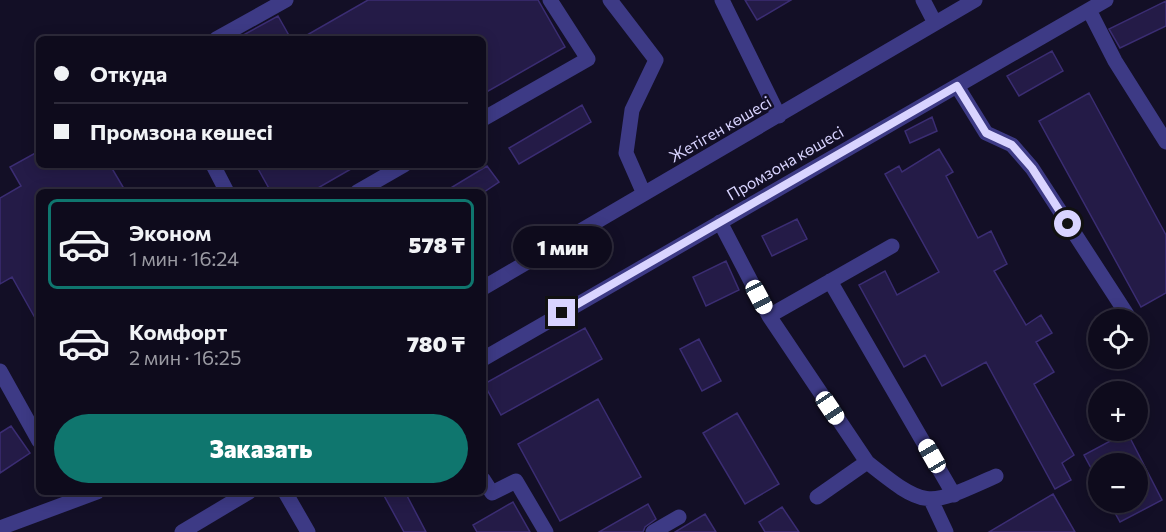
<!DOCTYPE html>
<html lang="ru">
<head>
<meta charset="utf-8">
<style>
  :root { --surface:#0e0b1c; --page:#1c1929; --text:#f1f3f6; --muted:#9b9ba3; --line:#2e2b3b; --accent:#0f766e }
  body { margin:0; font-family:Commissioner,sans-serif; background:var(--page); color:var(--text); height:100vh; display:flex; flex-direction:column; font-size:22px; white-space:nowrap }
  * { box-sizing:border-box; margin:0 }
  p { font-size:20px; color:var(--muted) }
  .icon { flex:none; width:33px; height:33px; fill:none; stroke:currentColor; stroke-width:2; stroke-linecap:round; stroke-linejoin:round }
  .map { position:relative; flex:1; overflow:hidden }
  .drawer { position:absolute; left:36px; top:189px; width:450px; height:306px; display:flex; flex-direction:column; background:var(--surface); border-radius:9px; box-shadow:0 3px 15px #0003,0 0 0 2px var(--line) }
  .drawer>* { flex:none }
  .hud { position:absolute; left:36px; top:36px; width:450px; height:132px; border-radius:9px; box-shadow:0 3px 15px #0003,0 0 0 2px var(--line); display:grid; align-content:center; height:132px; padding:0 18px; background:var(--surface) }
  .controls { position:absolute; left:1088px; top:309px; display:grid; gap:12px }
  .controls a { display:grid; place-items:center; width:60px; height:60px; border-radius:50%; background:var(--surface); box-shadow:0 3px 15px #0003,0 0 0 2px var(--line); font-size:30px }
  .end { position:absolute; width:27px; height:27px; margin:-14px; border:8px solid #d9d4ff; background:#111; box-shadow:0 0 0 3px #111 }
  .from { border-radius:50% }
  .bubble { position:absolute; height:42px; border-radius:21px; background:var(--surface); box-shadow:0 3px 15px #0003,0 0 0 2px var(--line); font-size:20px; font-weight:800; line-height:42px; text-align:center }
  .car { position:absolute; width:18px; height:36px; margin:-18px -9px; border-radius:8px; box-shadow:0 0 4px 2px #0007; background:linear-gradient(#fff 24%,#345 0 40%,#fff 0 76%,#345 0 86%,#fff 0) }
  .hud b { display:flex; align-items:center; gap:21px; height:57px; font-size:22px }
  .hud b+b { border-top:2px solid var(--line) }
  .hud i { width:15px; height:15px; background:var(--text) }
  ul { padding:10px 0 0; list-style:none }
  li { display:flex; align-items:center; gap:18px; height:90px; margin:0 12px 9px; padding:0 6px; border:3px solid transparent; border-radius:9px }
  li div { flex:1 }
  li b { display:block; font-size:22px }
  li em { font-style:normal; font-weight:800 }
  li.selected { border-color:var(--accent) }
  li>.icon { width:54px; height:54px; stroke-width:1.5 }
  .action { display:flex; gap:12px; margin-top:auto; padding:12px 18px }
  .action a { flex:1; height:69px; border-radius:36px; background:var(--accent); color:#fff; font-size:24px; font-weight:800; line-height:69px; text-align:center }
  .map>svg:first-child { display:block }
</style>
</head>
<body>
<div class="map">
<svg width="1166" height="532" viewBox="0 0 1166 532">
  <rect width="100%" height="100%" fill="#130f26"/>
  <path fill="#241b47" stroke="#3b2d73" stroke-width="1.5" d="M368,0H538L565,47L483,94V39H300Z
    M745,0H791L757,20Z
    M1166,1V26L1120,48L1109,29Z
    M278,16L291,39H236Z
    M1052,51L1063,71L1019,96L1007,76Z
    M1089,93L1166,235V293L1141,307L1039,121Z
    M582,105L591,122L519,164L509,148Z
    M932,117L937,131L910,143L905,131Z
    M939,149L953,172L946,176L978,238L991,231L1007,264L994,271L1026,325L1041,315L1052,333L1036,342L1054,372L1034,384L1074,455L1062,463L1071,480L1055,489L986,362L942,386L925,355L904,367L859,285L885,271L897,295L939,272L885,174L899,166L902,172Z
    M39,151V165H110L126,192H39V325L12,277L0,284V198L21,186L10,167Z
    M256,165H358L311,192H271Z
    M487,166L499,182L484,192H444Z
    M797,219L807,239L772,256L762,236Z
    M726,261L739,290L706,306L693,277Z
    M585,328L602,359L501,415L484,384Z
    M699,339L721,381L702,391L680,349Z
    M598,399L641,477L560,521L518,444Z
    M737,413L779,484L745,504L703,433Z
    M11,426L30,453L0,473V433Z
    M1127,432L1162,500L1120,522L1109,502H1137V464H1098V481L1084,455Z
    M382,492H405L426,532H404Z
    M1053,494L1075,532H989Z
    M513,502L530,532H477L473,525Z
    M648,504L656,519L645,527L643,532H599Z
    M782,507L799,532H765L759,522Z
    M705,514L716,532H675Z"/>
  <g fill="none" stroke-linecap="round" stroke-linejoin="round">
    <path stroke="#3d3a85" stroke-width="15" d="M610,0L656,60L632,110L626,153L644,194
      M722,0L779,116
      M923,0L935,23
      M1089,10L1115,61L1166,142
      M216,39L286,0
      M957,86L986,133L1012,145L1032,168L1128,316
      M483,119L588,59L550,0
      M213,165L227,192
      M357,192L404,165
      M720,222L769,316L867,462L817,497
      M830,281L954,495
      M483,288L975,0
      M769,316L892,246
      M483,359L1106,0
      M0,371L39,441
      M867,462C927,510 927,507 996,476
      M483,479L492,493L516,481L546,532
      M285,492L308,532
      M931,500L946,532
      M0,528L97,492
      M182,532L249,492
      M653,532L679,517"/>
  </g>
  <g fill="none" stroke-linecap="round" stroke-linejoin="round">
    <path stroke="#d9d4ff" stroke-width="8" d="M562,313L957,86L986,133L1012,145L1032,168L1068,224"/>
  </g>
  <g text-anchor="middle" stroke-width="5" stroke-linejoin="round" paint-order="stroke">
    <g font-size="16" fill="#d9d4ff" stroke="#130f26">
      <text transform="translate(720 129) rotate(-30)" y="6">Жетіген көшесі</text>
      <text transform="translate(785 163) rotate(-30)" y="6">Промзона көшесі</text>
    </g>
  </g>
</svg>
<div class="controls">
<a><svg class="icon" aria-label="locate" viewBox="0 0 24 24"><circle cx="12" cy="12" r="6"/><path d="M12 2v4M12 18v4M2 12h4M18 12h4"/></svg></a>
<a>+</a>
<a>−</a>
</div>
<i class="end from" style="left:1068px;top:224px"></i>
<i class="end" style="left:562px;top:313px"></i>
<div class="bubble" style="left:513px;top:226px;width:99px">1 мин</div>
<i class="car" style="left:759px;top:297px;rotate:152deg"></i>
<i class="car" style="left:830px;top:408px;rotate:146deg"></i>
<i class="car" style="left:932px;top:456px;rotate:330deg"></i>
<div class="hud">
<b><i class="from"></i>Откуда</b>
<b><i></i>Промзона көшесі</b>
</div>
<section class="drawer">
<ul>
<li class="selected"><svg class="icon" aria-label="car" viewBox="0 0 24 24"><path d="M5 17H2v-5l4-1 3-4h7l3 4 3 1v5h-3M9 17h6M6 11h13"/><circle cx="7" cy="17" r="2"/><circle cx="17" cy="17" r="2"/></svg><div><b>Эконом</b><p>1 мин · 16:24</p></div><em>578 ₸</em></li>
<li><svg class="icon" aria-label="car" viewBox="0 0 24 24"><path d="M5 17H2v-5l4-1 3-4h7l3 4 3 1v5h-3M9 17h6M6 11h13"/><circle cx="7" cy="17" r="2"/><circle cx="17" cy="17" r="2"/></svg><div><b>Комфорт</b><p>2 мин · 16:25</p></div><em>780 ₸</em></li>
</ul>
<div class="action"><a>Заказать</a></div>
</section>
</div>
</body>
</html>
